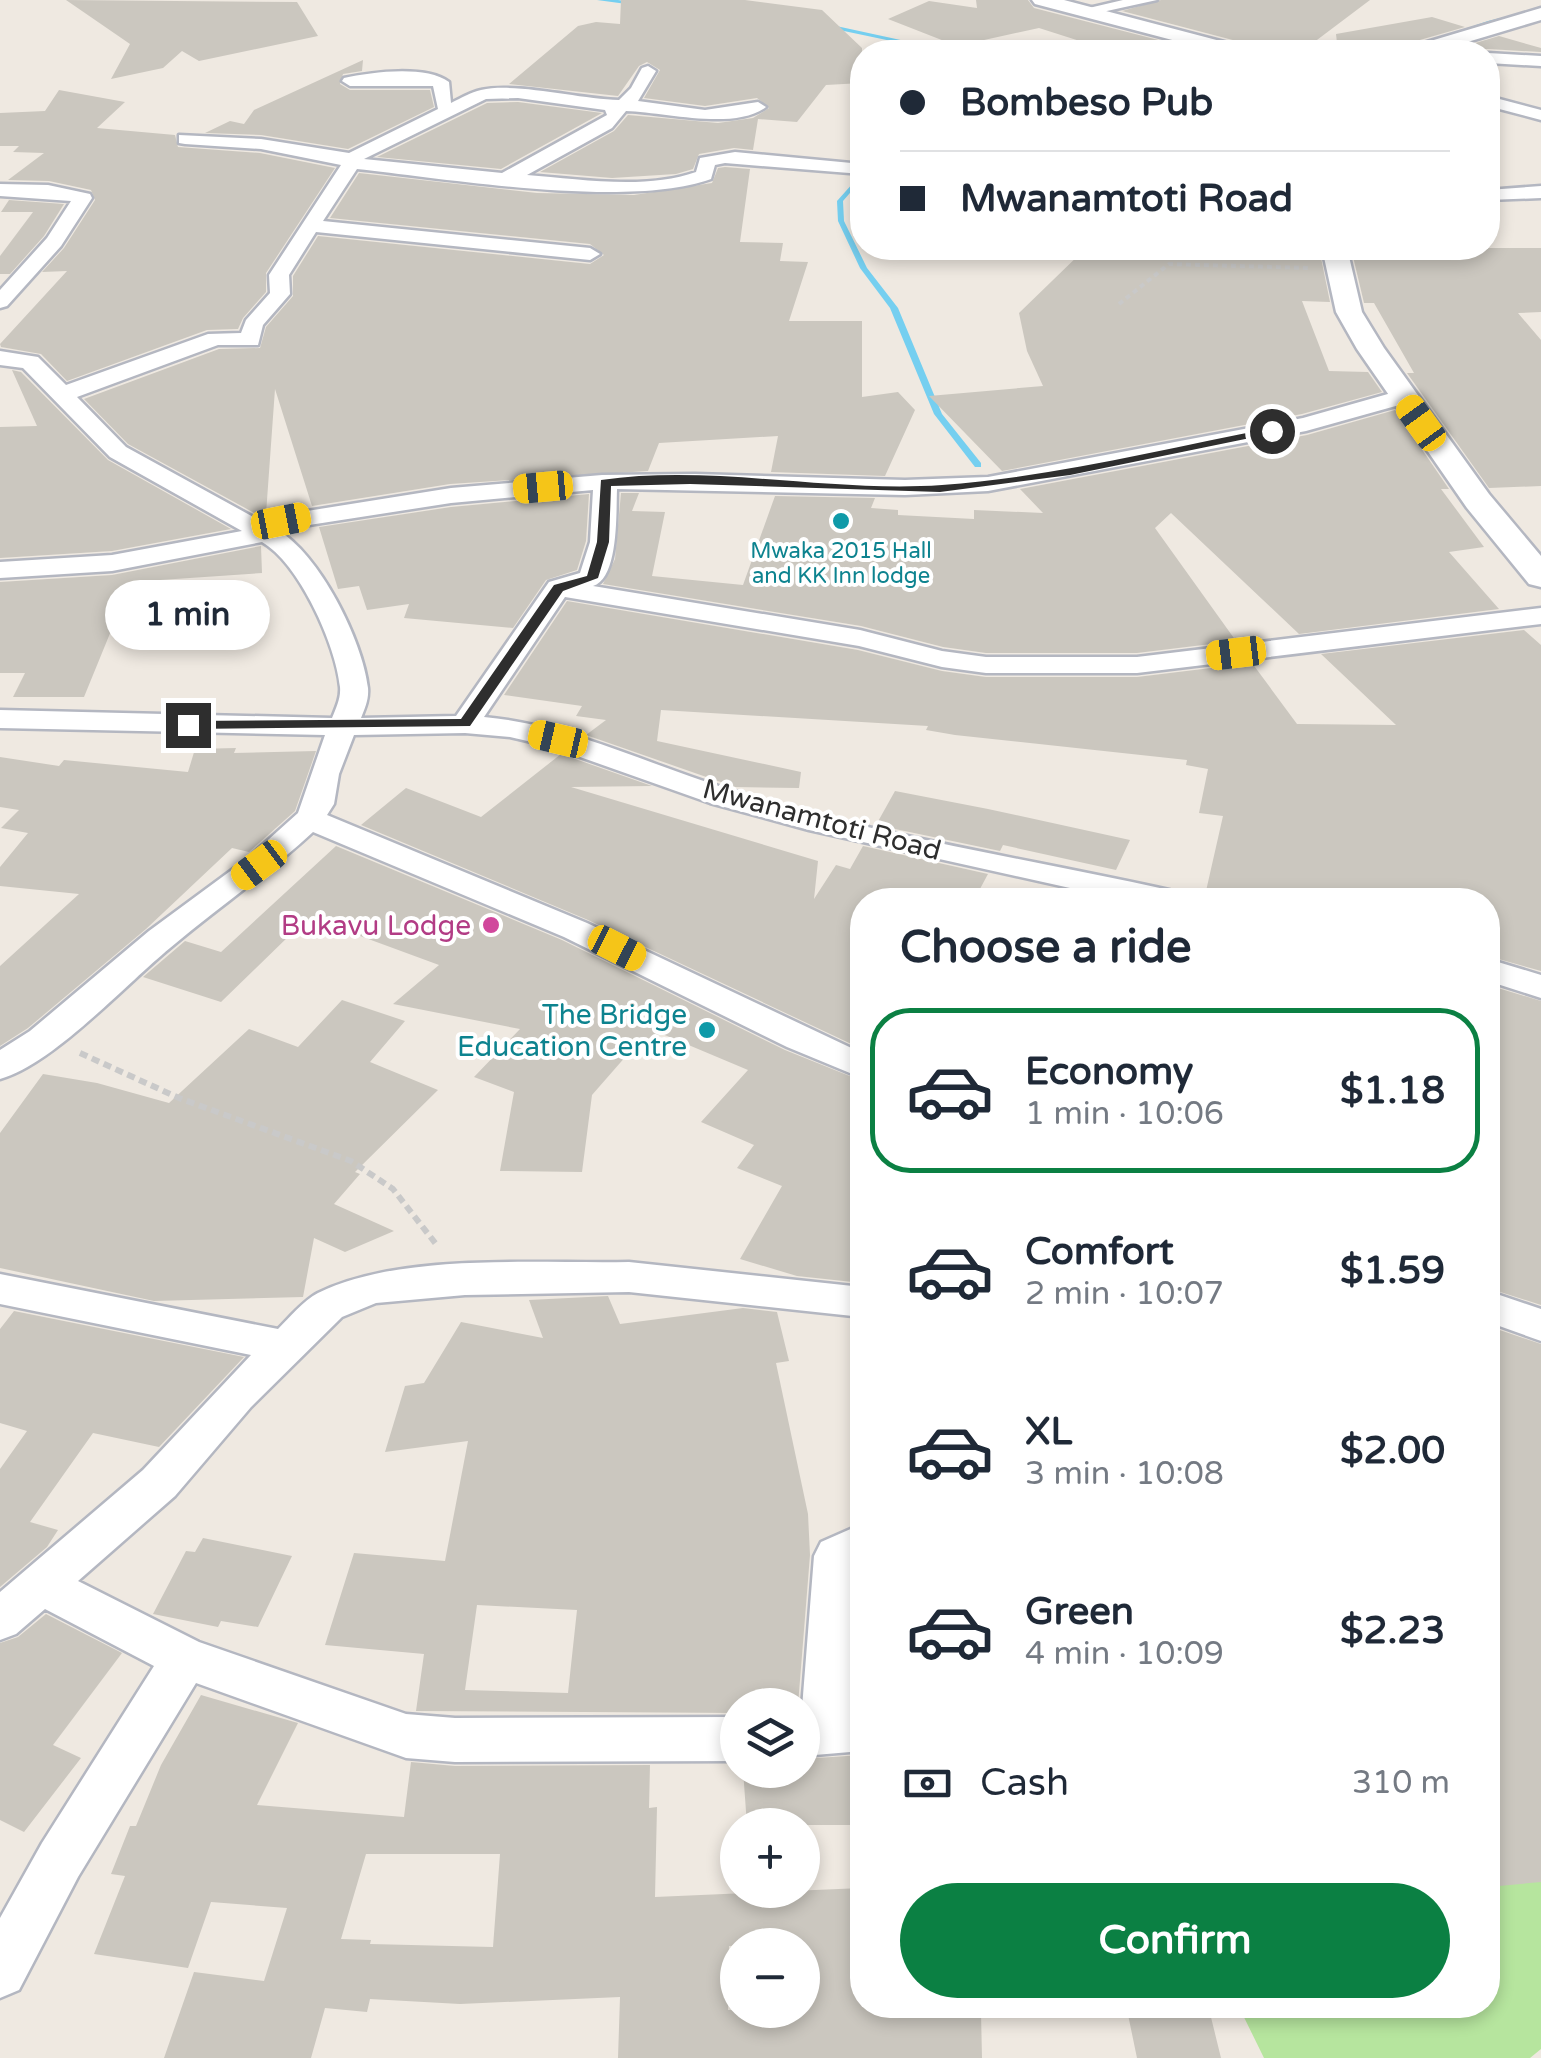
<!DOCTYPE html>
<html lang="en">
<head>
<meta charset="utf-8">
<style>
  :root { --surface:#fff; --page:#f2f2f3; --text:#1f2937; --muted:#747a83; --line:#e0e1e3; --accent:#0b8043 }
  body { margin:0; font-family:"Varela Round",sans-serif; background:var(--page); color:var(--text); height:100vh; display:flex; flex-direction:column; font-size:38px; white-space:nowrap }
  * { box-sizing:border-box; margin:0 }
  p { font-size:32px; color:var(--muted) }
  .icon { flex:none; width:55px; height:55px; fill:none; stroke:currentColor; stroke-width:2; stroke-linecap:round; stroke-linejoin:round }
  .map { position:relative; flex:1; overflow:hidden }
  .side { position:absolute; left:850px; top:888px; width:650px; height:1130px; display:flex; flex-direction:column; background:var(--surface); border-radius:40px; box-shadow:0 5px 15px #0003 }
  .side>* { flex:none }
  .top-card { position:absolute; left:850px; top:40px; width:650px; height:220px; border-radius:40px; box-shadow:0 5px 15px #0003; display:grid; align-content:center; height:220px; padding:0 50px; background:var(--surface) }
  .fabs { position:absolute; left:720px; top:1688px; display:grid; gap:20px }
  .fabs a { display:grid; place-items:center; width:100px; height:100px; border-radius:50%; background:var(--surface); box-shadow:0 5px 15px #0003; font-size:50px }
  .end { position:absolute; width:45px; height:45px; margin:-22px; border:12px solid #2e2e2e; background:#fff; box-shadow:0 0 0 5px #fff }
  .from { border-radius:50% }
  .bubble { position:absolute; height:70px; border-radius:35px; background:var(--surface); box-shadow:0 5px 15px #0003; font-size:32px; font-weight:700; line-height:70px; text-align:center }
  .car { position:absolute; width:30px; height:60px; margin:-30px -15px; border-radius:12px; box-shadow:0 0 8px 2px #0007; background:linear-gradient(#f5c518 24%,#345 0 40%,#f5c518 0 76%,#345 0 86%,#f5c518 0) }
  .top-card b { display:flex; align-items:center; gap:35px; height:95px; font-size:38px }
  .top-card b+b { border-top:2px solid var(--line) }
  .top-card i { width:25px; height:25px; background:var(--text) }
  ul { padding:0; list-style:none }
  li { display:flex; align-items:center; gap:30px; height:165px; margin:0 20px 15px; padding:0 30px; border:5px solid transparent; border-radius:40px }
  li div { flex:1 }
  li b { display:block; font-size:38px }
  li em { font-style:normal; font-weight:700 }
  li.current { border-color:var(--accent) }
  li>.icon { width:90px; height:90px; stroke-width:1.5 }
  h2 { padding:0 50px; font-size:45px; line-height:120px }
  .pay { display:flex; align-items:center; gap:25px; height:110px; padding:0 50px; font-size:38px }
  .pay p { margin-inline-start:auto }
  .cta { display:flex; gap:20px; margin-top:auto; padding:20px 50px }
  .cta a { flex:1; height:115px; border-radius:60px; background:var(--accent); color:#fff; font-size:40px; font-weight:700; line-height:115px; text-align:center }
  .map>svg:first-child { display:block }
</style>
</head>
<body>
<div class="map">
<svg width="1541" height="2058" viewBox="0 0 1541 2058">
  <rect width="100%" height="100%" fill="#efe9e1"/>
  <path fill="#b6e59e" d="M1531,1843L1541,1865V2049L1530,2058H1264L1238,2005H1488V1852Z"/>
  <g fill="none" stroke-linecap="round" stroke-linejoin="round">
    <path fill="#75cff0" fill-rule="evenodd" d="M597,0H618L637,3L634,5Z
      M1059,0H1068L1148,21L1145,23Z
      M1541,8V12L1492,23L1404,52H1397L1488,21Z
      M827,24L919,44L934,52H928L915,46L825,27Z
      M862,173V179L843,201L844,221L867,268L898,308L942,414L981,463V467H975L934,414L890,308L860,268L838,221L837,201Z"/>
  </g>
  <path fill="#cbc7bf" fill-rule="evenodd" d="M66,0L297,2L318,36L199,61L182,51L163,68L111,79L130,44Z
    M621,0H745L822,10L862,48V83L826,85L797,122L758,119L753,150L734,148L699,154L693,169L676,174L612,178L540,172L614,131L628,115L718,123L753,118L769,108L757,98L705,106L644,98L660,70L647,62L639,66L618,96L509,84L578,26L596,22L620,24Z
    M976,0H1028L1034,8L1205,52L1111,51L1039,28L957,46L888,19L929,1L977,8Z
    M1161,0H1370L1301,52H1254L1248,44L1122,11Z
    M1432,17L1465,27L1406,44L1400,52H1338L1336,34Z
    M1499,36L1541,48V52L1488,49L1445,52Z
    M363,60L362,71L343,74L340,84L350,90H430L434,107L348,149L261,135L205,133L230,121L244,124L254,110Z
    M59,90L125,102L97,128L175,135L178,147L260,153L335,168L266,273V292L243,318L238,329L207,330L67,381L41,354L1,347L0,344L67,271L42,272L64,248L95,200L91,190L49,181L8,180L44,153L13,152L19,146H0V113L45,111Z
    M518,102L602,113L501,169L377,157L487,103Z
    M725,167L750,169L740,242L783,243L780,261L808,262L789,321H862V397L898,392L915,410L885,476L771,472L778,436L659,443L648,471L450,484L312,506L275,389L266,514L258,515L128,444L84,399L219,349L260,348L266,327L293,296V276L318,236L590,264L604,255L590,244L330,218L359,173L537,193L634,195L712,183L718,168Z
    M9,200L64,204L44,236L10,274H0V256L33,212H1Z
    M1086,248H1319L1330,302L1302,301L1329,371L1368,372L1382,392L1302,414L1002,471L929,396L1043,386L1027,351L1019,313Z
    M1351,248H1541V312L1518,313L1541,340V486L1489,488L1407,373H1414L1374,303H1364Z
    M12,370L21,372L108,460L231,529L112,551L0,558V427L37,426Z
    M1395,410L1449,489H1441L1484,547L1449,552L1499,609L1299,634L1171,513L1155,528L1236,641L1137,653H986L943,647L861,626L603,584L615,559L621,493H639L632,511L665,512L652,576L743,585L775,496L875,498L871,508L898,510V515L974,519V510L1043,513L1020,489L1307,435Z
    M589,494L586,541L577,570L546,580L513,628L404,618L409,604L367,610L359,586L338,589L319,527L451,507Z
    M261,546L262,573L131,582L84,697H13L25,673H0V582L112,575Z
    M567,601L858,650L942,671L986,677H1137L1252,663L1297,724L1396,725L1321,654L1524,630L1541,645V971L1488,956V900H1424L1329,889L1327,900H1261L1206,891L1223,816L1199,813L1208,769L1186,765L1187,760L955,735L926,730L928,726L661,710L657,741L801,772L799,788L735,787L586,735L606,720L576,716L582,706L504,695Z
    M236,748L234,753L316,751L295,811L249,852L232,848L146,929L28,1028L0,1046V966L79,894L0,886V867L28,833L1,828L19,810L0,807V757L59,766L64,760L188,772L195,749Z
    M561,754L652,786L571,787L818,861L814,899L836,865L850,869L863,846L988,874L974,900H925L898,894L894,900H862V1049L588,920L361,825L406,788L481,817Z
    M895,791L988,809L1130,840L1116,870L1003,845L1000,851L876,825Z
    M336,846L562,940L785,1050L862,1081V1283L797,1276L740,1259L782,1186L737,1168L754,1145L701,1122L748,1070L660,1033L643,1050L634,1047L592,1095L582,1172L500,1171L514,1092L474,1077L520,1029L393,1004L439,965L314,919L296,936L291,934L221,1002L143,977L185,941L221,952Z
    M1488,985L1541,1001V1305L1488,1288Z
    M342,1000L405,1021L370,1062L438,1090L355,1172L360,1174L334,1204L394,1231L345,1252L314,1238L303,1297L154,1301L0,1268V1133L43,1074L97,1083L169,1103L249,1029L298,1047Z
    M608,1296L620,1324L743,1308L777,1312L789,1361L776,1363L808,1514L810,1555L798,1705H738V1713L416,1711L424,1654L325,1645L354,1553L445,1561L468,1441L385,1452L405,1386L424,1383L461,1322L543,1338L529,1300ZM477,1605L577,1610L568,1693L465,1690Z
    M14,1311L244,1357L159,1447L93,1433L30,1522L58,1530L47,1547L0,1587V1469L27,1431L0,1423V1329Z
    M1488,1326L1541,1344V1882L1488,1887Z
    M203,1538L292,1556L258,1627L221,1621L218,1627L153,1614L186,1551L195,1552Z
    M46,1614L122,1653L53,1745L81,1758L24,1832L0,1820V1643L18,1637Z
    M201,1695L298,1723L257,1805L404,1817L411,1762L455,1766L650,1765L649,1808L657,1807L655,1897L862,1888V2007L981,2012L982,2058H618L620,1997L460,2004L370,1999L367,2012L325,2008L311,2058H164L194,1972L264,1981L287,1908L211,1902L188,1968L94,1954L125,1876L111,1874L130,1826H136L161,1765ZM366,1854H500L493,1947L370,1944L371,1940L341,1939ZM802,1943V2010H728L729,1946Z
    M862,1755V1825H747L743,1770H802V1759Z
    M1126,2005H1208L1221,2058H1137Z"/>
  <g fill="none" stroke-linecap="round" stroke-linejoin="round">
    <g stroke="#b4b7c1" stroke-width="5">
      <path id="minor" d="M1123,0H1157L1084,16L1076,11Z
        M1488,53L1541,56V66L1488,63Z
        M648,66L656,71L638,101L705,110L758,102L766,107C734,131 664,112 626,111L612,128L527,175C579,179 646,190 696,172L700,158L735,152L862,164V174L725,163L715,165L711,179C628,209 449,179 357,169L323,221L590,248L600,254L590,260L316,232L289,275L290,294L263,325L258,345H218L77,397L126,447L257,519L451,488L602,475L695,474L905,480L988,477L1303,418L1402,390L1410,392L1413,397L1410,402L1306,431L988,491L905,495L617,489C616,512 619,578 593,586L860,630L942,651L986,657H1137L1541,608V624L1137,673H986L942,667L859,646L565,597L484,717C571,725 649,765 731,790C873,835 1024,858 1169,890L1180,893L1185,900H1124L809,830L710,803L549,746L510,737L465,733L354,735L339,774L334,804L327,815L587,923L862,1053V1078L787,1047L564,937L313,832C268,874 217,908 170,948C126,984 52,1065 0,1079V1050L30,1031L149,931L248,858L298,813L325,735L0,728V710L332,718C336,708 341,698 340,687C336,645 299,563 262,542L112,571L0,578V562L112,555L242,531L110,457L23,368L0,365V351L38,357L66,385L208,334L241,333L246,320L270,293L269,275L341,165L261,149L185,144L179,143V135L261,139L349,153L438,109L433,86H350L342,81L344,78C372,72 426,65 449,82L451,103C461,98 471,92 481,90C516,82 579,99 619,100L631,88L642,68ZM518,98L605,110L607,115L502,173L364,159L486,99ZM593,490L590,542L580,573L549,582L456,716L361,718C365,708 369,699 368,688C363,641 319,553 277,530L451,503Z
        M1488,96L1541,110V120L1488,106Z
        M0,184L48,185L90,194L92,198L61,246L7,306L0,308V290L47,238L71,201L0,196Z
        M1541,186V198L1488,200V190Z
        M1488,959L1541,975V998L1488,981Z
        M629,1262L862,1287V1317L629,1292L465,1295L376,1303L342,1317L251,1407L175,1496L78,1581L199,1642L406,1714L455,1718L738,1717V1761L455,1762L406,1758L196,1683L78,1877L19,1990L0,1998V1918L42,1843L154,1666L45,1609L16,1634L0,1640V1592L143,1470L251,1355L0,1304V1274L278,1329C290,1317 303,1301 318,1293C402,1252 536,1264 629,1262Z
        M1488,1291L1541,1309V1341L1488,1322Z
        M862,1524L851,1708L862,1707V1751L803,1756L802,1708L814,1556L821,1542Z"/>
    </g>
    <g stroke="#b4b7c1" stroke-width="5">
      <path id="tertiary" d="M1032,0H1064L1247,48L1250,52H1218L1035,4Z
        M1541,8V20L1434,52H1404L1407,48Z
        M1322,248H1347L1362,312L1384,348L1489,494L1541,556V587L1529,584L1467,508L1357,349L1336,312Z"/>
    </g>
    <path stroke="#c9c9c9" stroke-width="4" stroke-dasharray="5 4" stroke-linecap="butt" d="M1119,304L1169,264L1308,268"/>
    <path stroke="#c9c9c9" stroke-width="6" stroke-dasharray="8 5" stroke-linecap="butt" d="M80,1053L179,1098L351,1161L393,1189L436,1244"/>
    <use href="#minor" fill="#fff" fill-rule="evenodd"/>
    <use href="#tertiary" fill="#fff" fill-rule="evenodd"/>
  </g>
  <path fill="#2e2e2e" d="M1272,428L1275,433L1070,475L940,492L690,484L611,486L609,542L598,578L563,591L470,726L188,729L181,725L188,721L461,719L554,585L587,576L597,542L601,480C714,464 830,493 942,485C1053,477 1163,449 1272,428Z"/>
  <g fill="#0f9aa8" stroke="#fff" stroke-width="4">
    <circle cx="841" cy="521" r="10"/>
    <circle cx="707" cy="1030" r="10"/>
  </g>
  <circle fill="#d1479c" stroke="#fff" stroke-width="4" cx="491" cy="925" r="10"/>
  <g text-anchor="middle" stroke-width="8" stroke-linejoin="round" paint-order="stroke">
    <g font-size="22" fill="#0d838f" stroke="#fff">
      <text x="841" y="558">Mwaka 2015 Hall<tspan x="841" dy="25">and KK Inn lodge</tspan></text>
    </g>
    <g font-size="28" fill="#2e2e2e" stroke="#fff">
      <text transform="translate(822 819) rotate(15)" y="10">Mwanamtoti Road</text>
    </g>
    <g font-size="28" fill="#b23c85" stroke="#fff" text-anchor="end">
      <text x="471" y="935">Bukavu Lodge</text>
    </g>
    <g font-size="28" fill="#0d838f" stroke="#fff" text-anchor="end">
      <text x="687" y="1024">The Bridge<tspan x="687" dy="32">Education Centre</tspan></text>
    </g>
  </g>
</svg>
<div class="fabs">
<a><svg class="icon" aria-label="layers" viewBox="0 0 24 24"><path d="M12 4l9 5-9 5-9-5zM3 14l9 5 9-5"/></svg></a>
<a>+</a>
<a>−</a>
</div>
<i class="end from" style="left:1272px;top:431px"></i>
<i class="end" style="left:188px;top:725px"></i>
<div class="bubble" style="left:105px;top:580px;width:165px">1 min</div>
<i class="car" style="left:1421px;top:423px;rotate:324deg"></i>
<i class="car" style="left:543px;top:487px;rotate:265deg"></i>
<i class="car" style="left:281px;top:521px;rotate:79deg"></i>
<i class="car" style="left:1236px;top:653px;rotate:263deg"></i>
<i class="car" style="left:558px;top:739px;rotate:283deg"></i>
<i class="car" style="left:259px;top:865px;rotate:233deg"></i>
<i class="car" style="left:617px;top:948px;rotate:117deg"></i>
<div class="top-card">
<b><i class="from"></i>Bombeso Pub</b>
<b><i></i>Mwanamtoti Road</b>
</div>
<section class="side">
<h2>Choose a ride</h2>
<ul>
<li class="current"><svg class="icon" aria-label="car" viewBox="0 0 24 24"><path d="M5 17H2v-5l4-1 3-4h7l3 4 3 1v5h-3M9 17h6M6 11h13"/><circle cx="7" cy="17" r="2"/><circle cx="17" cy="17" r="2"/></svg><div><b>Economy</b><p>1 min · 10:06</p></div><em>$1.18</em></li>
<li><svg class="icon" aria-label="car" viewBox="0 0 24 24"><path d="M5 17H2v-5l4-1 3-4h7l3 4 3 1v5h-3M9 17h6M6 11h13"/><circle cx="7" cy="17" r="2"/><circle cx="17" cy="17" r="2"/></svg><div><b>Comfort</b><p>2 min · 10:07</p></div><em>$1.59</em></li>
<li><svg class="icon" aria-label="car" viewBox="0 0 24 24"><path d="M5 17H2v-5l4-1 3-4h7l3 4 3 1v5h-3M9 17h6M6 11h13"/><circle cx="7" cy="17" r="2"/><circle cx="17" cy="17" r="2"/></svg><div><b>XL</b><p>3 min · 10:08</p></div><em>$2.00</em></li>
<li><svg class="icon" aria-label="car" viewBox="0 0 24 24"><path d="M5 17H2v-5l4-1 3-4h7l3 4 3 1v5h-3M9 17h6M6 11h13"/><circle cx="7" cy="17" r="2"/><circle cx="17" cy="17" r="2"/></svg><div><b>Green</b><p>4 min · 10:09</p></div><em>$2.23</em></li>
</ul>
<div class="pay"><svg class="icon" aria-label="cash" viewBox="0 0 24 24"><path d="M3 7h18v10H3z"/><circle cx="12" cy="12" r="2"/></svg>Cash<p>310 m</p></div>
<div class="cta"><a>Confirm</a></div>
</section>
</div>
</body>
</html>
